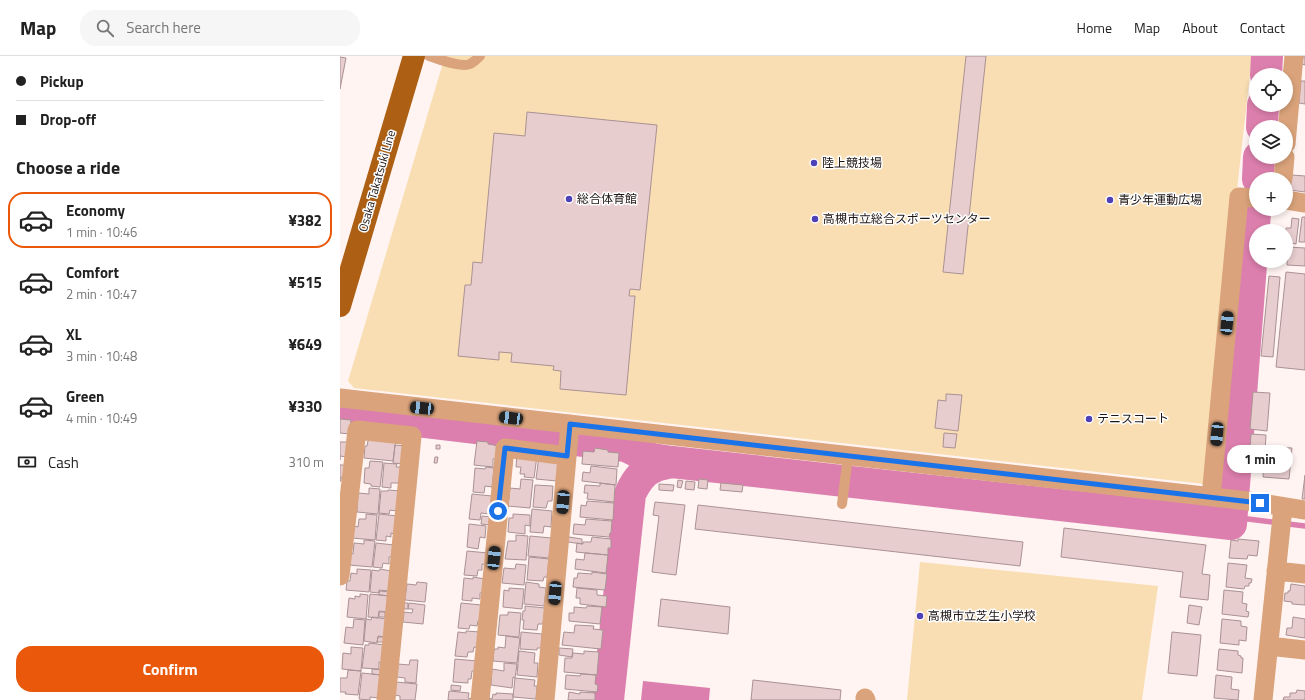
<!DOCTYPE html>
<html lang="en">
<head>
<meta charset="utf-8">
<style>
  :root { --surface:#fff; --page:#f6f6f6; --text:#222; --muted:#767676; --line:#e0e0e0; --accent:#ea580c }
  body { margin:0; font-family:"Titillium Web","Noto Sans JP",sans-serif; background:var(--page); color:var(--text); height:100vh; display:flex; flex-direction:column; font-size:15px; white-space:nowrap }
  * { box-sizing:border-box; margin:0 }
  p { font-size:13px; color:var(--muted) }
  .icon { flex:none; width:22px; height:22px; fill:none; stroke:currentColor; stroke-width:2; stroke-linecap:round; stroke-linejoin:round }
  .map { position:relative; flex:1; overflow:hidden }
  .sheet { display:flex; flex-direction:column; background:var(--surface); width:340px }
  .sheet>* { flex:none }
  .top-card { display:grid; align-content:center; height:88px; padding:0 16px; background:var(--surface) }
  .fabs { position:absolute; left:909px; top:12px; display:grid; gap:8px }
  .fabs a { display:grid; place-items:center; width:44px; height:44px; border-radius:50%; background:var(--surface); box-shadow:0 2px 6px #0003; font-size:20px }
  .end { position:absolute; width:18px; height:18px; margin:-9px; border:5px solid #1a73e8; background:#fff; box-shadow:0 0 0 2px #fff }
  .from { border-radius:50% }
  .bubble { position:absolute; height:28px; border-radius:14px; background:var(--surface); box-shadow:0 2px 6px #0003; font-size:13px; font-weight:700; line-height:28px; text-align:center }
  .car { position:absolute; width:12px; height:24px; margin:-12px -6px; border-radius:5px; box-shadow:0 0 3px 1px #0007; background:linear-gradient(#222 24%,#8ab4d8 0 40%,#222 0 76%,#8ab4d8 0 86%,#222 0) }
  .top-card b { display:flex; align-items:center; gap:14px; height:38px; font-size:15px }
  .top-card b+b { border-top:1px solid var(--line) }
  .top-card i { width:10px; height:10px; background:var(--text) }
  ul { padding:0; list-style:none }
  li { display:flex; align-items:center; gap:12px; height:56px; margin:0 8px 6px; padding:0 8px; border:2px solid transparent; border-radius:16px }
  li div { flex:1 }
  li b { display:block; font-size:15px }
  li em { font-style:normal; font-weight:700 }
  li.selected { border-color:var(--accent) }
  li>.icon { width:36px; height:36px; stroke-width:1.5 }
  h2 { padding:0 16px; font-size:18px; line-height:48px }
  .pay { display:flex; align-items:center; gap:10px; height:44px; padding:0 16px; font-size:15px }
  .pay p { margin-inline-start:auto }
  .cta { display:flex; gap:8px; margin-top:auto; padding:8px 16px }
  .cta a { flex:1; height:46px; border-radius:16px; background:var(--accent); color:#fff; font-size:16px; font-weight:700; line-height:46px; text-align:center }
  header { display:flex; align-items:center; gap:24px; box-sizing:border-box; height:56px; padding:0 20px; background:var(--surface); border-bottom:1px solid var(--line) }
  header strong { font-size:19px }
  nav { display:flex; gap:22px; margin-inline-start:auto; font-size:14px }
  .search { width:280px; height:36px; background:var(--page); display:flex; align-items:center; gap:10px; box-sizing:border-box; padding:0 14px; border-radius:16px; color:var(--muted); font-size:15px }
  main { display:flex; flex:1; min-height:0 }
  .map>svg:first-child { display:block }
</style>
</head>
<body>
<header>
<strong>Map</strong>
<div class="search"><svg class="icon" aria-label="search" viewBox="0 0 24 24"><circle cx="10" cy="10" r="6"/><path d="M15 15l6 6"/></svg>Search here</div>
<nav><a>Home</a><a>Map</a><a>About</a><a>Contact</a></nav>
</header>
<main>
<section class="sheet">
<div class="top-card">
<b><i class="from"></i>Pickup</b>
<b><i></i>Drop-off</b>
</div>
<h2>Choose a ride</h2>
<ul>
<li class="selected"><svg class="icon" aria-label="car" viewBox="0 0 24 24"><path d="M5 17H2v-5l4-1 3-4h7l3 4 3 1v5h-3M9 17h6M6 11h13"/><circle cx="7" cy="17" r="2"/><circle cx="17" cy="17" r="2"/></svg><div><b>Economy</b><p>1 min · 10:46</p></div><em>¥382</em></li>
<li><svg class="icon" aria-label="car" viewBox="0 0 24 24"><path d="M5 17H2v-5l4-1 3-4h7l3 4 3 1v5h-3M9 17h6M6 11h13"/><circle cx="7" cy="17" r="2"/><circle cx="17" cy="17" r="2"/></svg><div><b>Comfort</b><p>2 min · 10:47</p></div><em>¥515</em></li>
<li><svg class="icon" aria-label="car" viewBox="0 0 24 24"><path d="M5 17H2v-5l4-1 3-4h7l3 4 3 1v5h-3M9 17h6M6 11h13"/><circle cx="7" cy="17" r="2"/><circle cx="17" cy="17" r="2"/></svg><div><b>XL</b><p>3 min · 10:48</p></div><em>¥649</em></li>
<li><svg class="icon" aria-label="car" viewBox="0 0 24 24"><path d="M5 17H2v-5l4-1 3-4h7l3 4 3 1v5h-3M9 17h6M6 11h13"/><circle cx="7" cy="17" r="2"/><circle cx="17" cy="17" r="2"/></svg><div><b>Green</b><p>4 min · 10:49</p></div><em>¥330</em></li>
</ul>
<div class="pay"><svg class="icon" aria-label="cash" viewBox="0 0 24 24"><path d="M3 7h18v10H3z"/><circle cx="12" cy="12" r="2"/></svg>Cash<p>310 m</p></div>
<div class="cta"><a>Confirm</a></div>
</section>
<div class="map">
<svg width="965" height="644" viewBox="0 0 965 644">
  <rect width="100%" height="100%" fill="#fff4f1"/>
  <path fill="#f8deb2" d="M105,0H912L864,428L14,332L8,325Z
    M580,506L818,530L802,644H567Z"/>
  <path fill="#dd7fae" d="M303,625L370,632L369,644H301Z"/>
  <g fill="none" stroke-linecap="round" stroke-linejoin="round">
    <path stroke="#dd7fae" stroke-width="5.5" d="M892,461L965,470"/>
    <path stroke="#dd7fae" stroke-width="32" d="M926,19L927,0
      M922,71L923,49
      M918,123L919,101
      M0,356L286,390L312,403L332,406
      M268,644L290,438C295,427 304,414 316,410C321,408 327,407 332,406L891,468L916,144"/>
  </g>
  <path fill="#e8cdcf" stroke="#aa9193" d="M626,0H646L623,218L603,216Z
    M963,0H965V9L962,8Z
    M0,1L6,2L0,33Z
    M961,25H965V48L959,47Z
    M187,56L317,69L300,234L290,233L289,240H295L286,339L220,333L221,315L213,314L214,310L171,306L172,297L159,296V304L118,300L125,229H131L133,206L142,207L154,77L185,80Z
    M952,119L965,120V136L950,134Z
    M962,161H965V186H959Z
    M952,162L959,163L956,188L946,186V172H951Z
    M948,191L965,192V210L947,209Z
    M930,205H939V207L930,206Z
    M946,216L965,218V314L936,311Z
    M929,220L940,221L933,301L921,300Z
    M913,336L930,337L927,375L910,373Z
    M606,338L622,339L618,375L595,372L598,344L606,345Z
    M0,363L11,364L10,378L0,377Z
    M604,377L617,378L615,392L603,391Z
    M911,378L926,379L924,410L909,409Z
    M29,380L56,382L53,405L24,402L25,390H27Z
    M137,385L148,386V388L159,390L157,403H153V411L134,409Z
    M0,386H9L7,401L0,400V404Z
    M55,389L65,390L64,408L53,407Z
    M96,389H100V393H96Z
    M925,390L952,392L949,423L923,421Z
    M255,392L268,394V396L279,397L278,411L242,408L243,395L254,396Z
    M177,398L197,400L194,422L184,421L185,418H180L181,411H176Z
    M199,400L219,407L217,425L196,423Z
    M95,401H98L97,407H94Z
    M30,405L43,406L40,431L31,430V428L24,427L25,412H29Z
    M44,407L57,408L56,411H63L58,427H51V432L42,431Z
    M0,409H6L5,422L1,421V425H0Z
    M251,410L277,413L276,429L242,425L243,416L250,417Z
    M146,411L154,412L152,431L145,430L144,437L133,436L135,412L145,413Z
    M965,419V443H962Z
    M181,423L193,424L190,452L168,450L170,432L180,433Z
    M359,423L368,424L367,433L358,432Z
    M338,424L343,425L341,432L337,431Z
    M346,425L355,426L354,434L345,433Z
    M260,427L275,429L274,446L247,443L248,437H244L245,429L260,430Z
    M381,427L403,429L402,436L380,434Z
    M319,428L334,429L333,435L319,434Z
    M195,429L213,430L212,445H208L206,452L193,451Z
    M29,432L40,433L38,458L17,456L18,437L29,438Z
    M48,434L61,435L57,455L50,454L49,458L39,457L41,435H48Z
    M132,438L152,440L150,458L141,457L140,464L129,463Z
    M247,445L274,447L273,464L240,461L241,449L246,450Z
    M315,446L345,449L336,519L312,516L319,460L313,459Z
    M358,449L683,486L680,510L355,473Z
    M192,453L212,455L211,471L204,470L203,477L190,476Z
    M26,458L37,459L35,484L12,482L14,470L18,471L19,463H26Z
    M39,458L58,460L54,478L51,477V481L46,480V485L36,484Z
    M173,458L190,459V470L185,469V478L168,476L169,462H173Z
    M142,460L151,461L150,469L141,468Z
    M246,463L272,465L271,477H270L269,481L233,478L234,468L245,469Z
    M129,468L146,470L145,482L140,481L138,493L127,491Z
    M724,472L866,489L862,518L870,519L868,544L840,541L843,516L721,501Z
    M176,479L188,480L186,504L165,503L168,485H176Z
    M190,480L211,482L209,502L188,500Z
    M229,481L242,483V488L228,486Z
    M252,481L271,483V492H268V499L236,496L237,487L243,488V486H251Z
    M898,483L919,485L917,500L908,499L907,503L889,502L891,484L898,485Z
    M24,484L35,485L32,511L9,509L10,497L13,498L14,487L24,488Z
    M36,487L54,489L53,501H49V508L43,507L42,512L33,511Z
    M127,495L148,497L146,509L142,508V514H138L137,520L124,519Z
    M245,497L268,499L266,517L235,513L236,503L244,504Z
    M189,501L209,503L207,521H204L203,525L187,524Z
    M888,507L907,509L905,522L912,523L911,527H909V530H905L904,533L886,531Z
    M176,508L186,509L184,529L162,527L164,512L175,513Z
    M17,513L31,514L29,536L6,534L7,525H10L11,517L17,518Z
    M40,513L51,515L48,535L39,534V537L30,536L32,514L39,515Z
    M252,516L267,518L265,534L233,531L234,522H237L238,517L252,518Z
    M133,521L145,523L143,537H140V543L132,542V545L122,544L124,522L133,523Z
    M77,526L87,527L85,546L65,544L67,528L76,529Z
    M186,526L199,528V531L206,532L204,550L184,548Z
    M951,528L965,530V549L952,548V546L944,545L945,537H948V535H950Z
    M169,532L184,533L182,553L163,551L164,534L169,535Z
    M237,532L257,534V539L267,540L266,551L240,548V542H236Z
    M884,534L903,536L902,547L907,548L906,555L909,556L908,561L882,558Z
    M39,535L50,536V540L39,539Z
    M20,538L28,539L26,563L7,561L9,542L15,543V540L20,541Z
    M30,538L50,540L48,556L39,555L38,562L28,561Z
    M321,543L390,551L388,578L318,570Z
    M64,547H68V553H64Z
    M69,547L85,549L83,568L63,566L64,556L72,557L73,553H68Z
    M121,547L141,549L140,565H138L137,570L130,569L129,573L118,572Z
    M849,549L862,551L859,569L847,567Z
    M185,550L205,552L203,568H198L197,574L183,573L184,564H182L183,555H185Z
    M247,550L262,551L260,568L229,565V557H234V551L246,552Z
    M39,556H45V561H39Z
    M168,556L181,557L179,581L158,579L160,559H168Z
    M32,561L47,563L45,581L38,580L37,587L24,585L26,563L31,564Z
    M953,561L965,563V582L946,579L947,572H952Z
    M14,563L25,564L23,589L4,587L6,571L13,572Z
    M882,563L901,565V570L907,571L906,585L899,584V589L880,587Z
    M235,569L254,570L253,573L263,574L261,593L222,589L224,576L234,577Z
    M126,575L140,576L139,592L134,591L133,596H128L127,601L115,600L118,576L126,577Z
    M181,576L202,578L201,592H197V594L180,593Z
    M832,576L861,579L857,620L828,617Z
    M166,580L180,582L177,607L153,605L154,593H158V591L165,592Z
    M38,581H44V586H37Z
    M29,587L45,589L43,607L39,606V613L22,612L25,589H29Z
    M11,591L23,592L21,615L2,613L3,597L11,598Z
    M219,592L233,593L232,601L219,599Z
    M879,593L898,595V599L901,600V602H903L902,617L877,614Z
    M179,595L195,597L194,607H198L197,621L177,619Z
    M244,595L259,596L257,619L224,616L225,602H232L233,597L244,598Z
    M115,603L137,605L136,615H132L131,623H128V627L113,626Z
    M70,604H78L76,627L65,626V622L57,621L58,608L69,609Z
    M164,607L177,608L175,622L173,621L172,632L151,629L152,613L164,615Z
    M32,613L42,614L41,619L32,618Z
    M8,614L21,615L18,639L5,638L6,636H0V622H7Z
    M22,617L41,619L39,642L30,641V644L19,643Z
    M241,618L256,619L255,628L258,629L257,636L225,633L226,619L240,620Z
    M876,619L892,621L891,633L899,634L898,644L874,642Z
    M175,622L195,624L194,630H197L196,643L173,641Z
    M413,624L501,634L500,644H411Z
    M56,626L77,628L75,644H60V640L55,639Z
    M111,629L121,630L120,635L111,634Z
    M957,634L965,635V644H943L944,641H950V637H956Z
    M109,635L129,637L128,642L132,643V644H108Z
    M229,636L240,638V636L255,637V644H228Z
    M156,637L173,638V644H149V642L152,643L153,638L156,639Z"/>
  <g fill="none" stroke-linecap="round" stroke-linejoin="round">
    <path stroke="#daa37b" stroke-width="10" d="M89,0C99,3 121,12 130,8C134,6 137,3 140,0
      M502,448L508,400"/>
    <path stroke="#daa37b" stroke-width="19" d="M946,88L954,0
      M943,123L945,101
      M946,144L965,147
      M0,342L908,445L965,454
      M871,441L899,141L916,142
      M936,515L965,518
      M0,520L17,374L72,380L46,644
      M929,590L965,594
      M525,642L526,644
      M140,644L165,392L227,400
      M205,644L230,368
      M923,644L943,451"/>
    <path stroke="#ad6014" stroke-width="22" d="M0,250L74,0"/>
  </g>
  <g fill="none" stroke-linecap="round" stroke-linejoin="round">
    <path stroke="#1a73e8" stroke-width="5" d="M158,455L165,392L227,400L230,368L920,447"/>
  </g>
  <g fill="#4e41b8" stroke="#fff" stroke-width="1.5">
    <circle cx="474" cy="107" r="4"/>
    <circle cx="229" cy="143" r="4"/>
    <circle cx="770" cy="144" r="4"/>
    <circle cx="475" cy="163" r="4"/>
    <circle cx="749" cy="363" r="4"/>
    <circle cx="580" cy="560" r="4"/>
  </g>
  <g text-anchor="middle" stroke-width="3" stroke-linejoin="round" paint-order="stroke">
    <g font-size="12" fill="#1f1614" stroke="#fff" text-anchor="start">
      <text x="482" y="111">陸上競技場</text>
      <text x="237" y="147">総合体育館</text>
      <text x="778" y="148">青少年運動広場</text>
      <text x="483" y="167">高槻市立総合スポーツセンター</text>
      <text x="757" y="367">テニスコート</text>
      <text x="588" y="564">高槻市立芝生小学校</text>
    </g>
    <g font-size="12" fill="#1f1614" stroke="#fff">
      <text transform="translate(37 125) rotate(-74)" y="4">Osaka Takatsuki Line</text>
    </g>
  </g>
</svg>
<div class="fabs">
<a><svg class="icon" aria-label="locate" viewBox="0 0 24 24"><circle cx="12" cy="12" r="6"/><path d="M12 2v4M12 18v4M2 12h4M18 12h4"/></svg></a>
<a><svg class="icon" aria-label="layers" viewBox="0 0 24 24"><path d="M12 4l9 5-9 5-9-5zM3 14l9 5 9-5"/></svg></a>
<a>+</a>
<a>−</a>
</div>
<i class="end from" style="left:158px;top:455px"></i>
<i class="end" style="left:920px;top:447px"></i>
<div class="bubble" style="left:887px;top:389px;width:66px">1 min</div>
<i class="car" style="left:887px;top:267px;rotate:5deg"></i>
<i class="car" style="left:82px;top:352px;rotate:276deg"></i>
<i class="car" style="left:171px;top:362px;rotate:277deg"></i>
<i class="car" style="left:877px;top:378px;rotate:185deg"></i>
<i class="car" style="left:223px;top:446px;rotate:185deg"></i>
<i class="car" style="left:154px;top:502px;rotate:6deg"></i>
<i class="car" style="left:215px;top:537px;rotate:185deg"></i>
</div>
</main>
</body>
</html>
